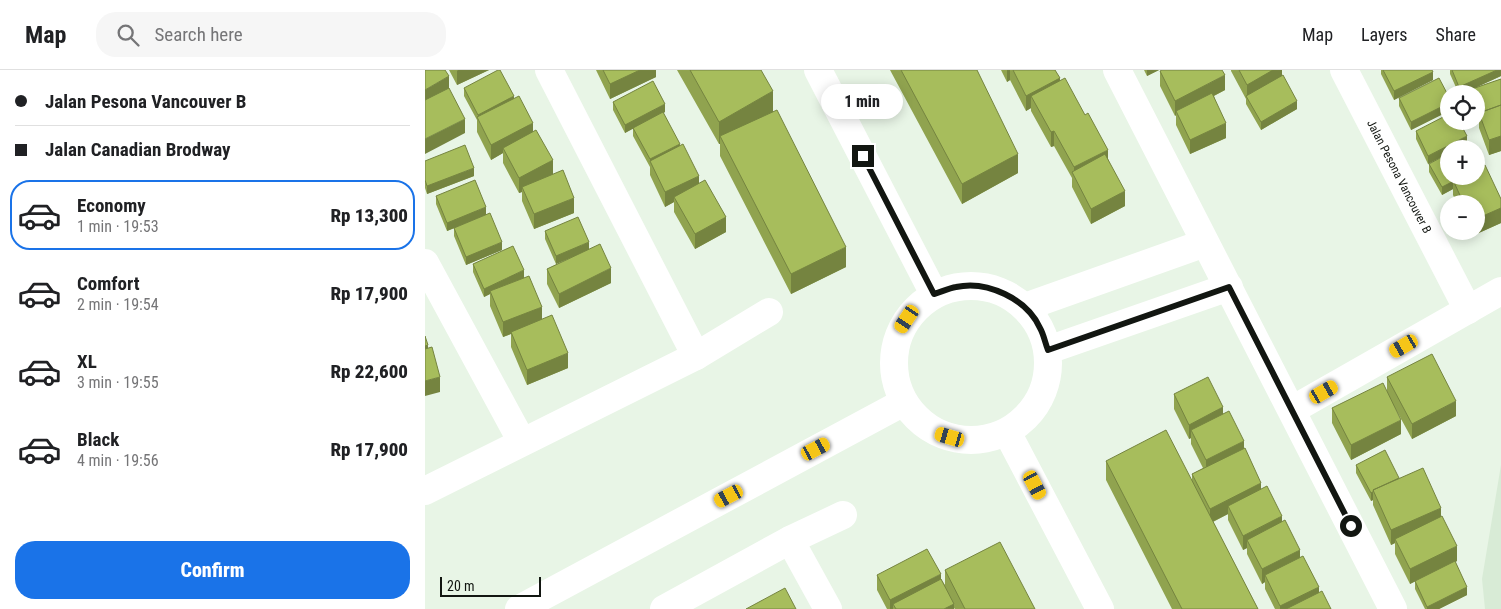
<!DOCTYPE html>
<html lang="en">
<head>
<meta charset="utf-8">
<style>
  :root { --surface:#fff; --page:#f6f6f6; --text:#202124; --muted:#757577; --line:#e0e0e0; --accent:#1a73e8 }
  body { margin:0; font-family:"Roboto Condensed",sans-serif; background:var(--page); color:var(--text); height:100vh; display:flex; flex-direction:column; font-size:19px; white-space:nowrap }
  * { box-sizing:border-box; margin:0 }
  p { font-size:16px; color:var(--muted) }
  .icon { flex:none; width:28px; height:28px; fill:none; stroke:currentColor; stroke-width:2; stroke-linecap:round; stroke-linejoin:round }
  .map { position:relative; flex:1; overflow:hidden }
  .panel { display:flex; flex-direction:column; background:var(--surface); width:425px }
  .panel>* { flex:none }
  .top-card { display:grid; align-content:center; height:110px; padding:0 15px; background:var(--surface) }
  .fabs { position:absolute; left:1015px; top:15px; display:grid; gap:10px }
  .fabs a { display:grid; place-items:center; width:45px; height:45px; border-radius:50%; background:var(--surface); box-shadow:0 2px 12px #0003; font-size:25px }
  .scale { position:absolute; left:15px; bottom:12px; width:101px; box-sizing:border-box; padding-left:5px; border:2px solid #121611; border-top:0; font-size:14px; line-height:18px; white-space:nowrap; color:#121611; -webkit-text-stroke:4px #e8f5e6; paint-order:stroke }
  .end { position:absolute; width:22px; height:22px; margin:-11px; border:6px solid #121611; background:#fff; box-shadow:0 0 0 2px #fff }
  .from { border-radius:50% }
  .bubble { position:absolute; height:35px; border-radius:18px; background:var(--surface); box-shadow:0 2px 12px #0003; font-size:16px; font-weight:800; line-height:35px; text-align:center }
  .car { position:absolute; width:15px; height:30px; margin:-15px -8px; border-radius:6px; box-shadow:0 0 4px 1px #0007; background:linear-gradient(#f5c518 24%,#345 0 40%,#f5c518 0 76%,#345 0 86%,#f5c518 0) }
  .top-card b { display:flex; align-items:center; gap:18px; height:48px; font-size:19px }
  .top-card b+b { border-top:1px solid var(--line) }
  .top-card i { width:12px; height:12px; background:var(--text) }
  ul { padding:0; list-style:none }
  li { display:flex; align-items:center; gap:15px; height:70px; margin:0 10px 8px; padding:0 5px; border:2px solid transparent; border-radius:20px }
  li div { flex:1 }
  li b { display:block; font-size:19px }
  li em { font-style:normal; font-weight:800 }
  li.selected { border-color:var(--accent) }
  li>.icon { width:45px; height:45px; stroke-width:1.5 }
  .cta { display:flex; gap:10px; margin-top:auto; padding:10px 15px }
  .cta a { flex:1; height:58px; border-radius:20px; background:var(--accent); color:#fff; font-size:20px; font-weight:800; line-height:58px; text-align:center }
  header { display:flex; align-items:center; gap:30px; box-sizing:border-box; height:70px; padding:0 25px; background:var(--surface); border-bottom:1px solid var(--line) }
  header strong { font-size:24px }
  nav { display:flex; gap:28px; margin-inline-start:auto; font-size:18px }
  .search { width:350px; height:45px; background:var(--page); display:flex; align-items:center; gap:12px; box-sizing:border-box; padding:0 18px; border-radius:20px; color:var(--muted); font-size:19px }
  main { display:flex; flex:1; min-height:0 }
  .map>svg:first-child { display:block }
</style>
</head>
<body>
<header>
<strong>Map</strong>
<div class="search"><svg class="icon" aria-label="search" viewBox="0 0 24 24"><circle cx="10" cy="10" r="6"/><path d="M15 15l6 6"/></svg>Search here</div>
<nav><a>Map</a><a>Layers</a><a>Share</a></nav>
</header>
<main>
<section class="panel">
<div class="top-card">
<b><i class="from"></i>Jalan Pesona Vancouver B</b>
<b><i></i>Jalan Canadian Brodway</b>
</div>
<ul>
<li class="selected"><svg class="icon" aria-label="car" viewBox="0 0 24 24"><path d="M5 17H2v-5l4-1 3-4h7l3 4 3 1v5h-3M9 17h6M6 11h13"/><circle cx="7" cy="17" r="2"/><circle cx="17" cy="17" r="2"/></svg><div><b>Economy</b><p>1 min · 19:53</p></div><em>Rp 13,300</em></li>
<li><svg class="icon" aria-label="car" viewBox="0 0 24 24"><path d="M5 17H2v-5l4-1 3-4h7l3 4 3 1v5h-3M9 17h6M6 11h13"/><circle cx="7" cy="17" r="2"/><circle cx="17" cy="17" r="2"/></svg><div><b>Comfort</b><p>2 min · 19:54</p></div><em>Rp 17,900</em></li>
<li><svg class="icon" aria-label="car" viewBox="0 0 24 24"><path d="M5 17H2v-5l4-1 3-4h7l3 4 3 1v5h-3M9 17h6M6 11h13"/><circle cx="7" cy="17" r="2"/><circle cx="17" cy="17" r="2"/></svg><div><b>XL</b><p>3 min · 19:55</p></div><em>Rp 22,600</em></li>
<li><svg class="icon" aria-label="car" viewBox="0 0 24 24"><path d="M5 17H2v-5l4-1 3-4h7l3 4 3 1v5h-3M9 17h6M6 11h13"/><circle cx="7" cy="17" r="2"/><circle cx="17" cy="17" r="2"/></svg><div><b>Black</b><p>4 min · 19:56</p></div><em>Rp 17,900</em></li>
</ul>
<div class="cta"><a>Confirm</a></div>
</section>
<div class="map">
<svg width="1076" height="539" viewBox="0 0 1076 539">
  <rect width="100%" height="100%" fill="#e8f5e6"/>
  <path fill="#d8ebd6" d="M1076,395V539H1060L1057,509Z"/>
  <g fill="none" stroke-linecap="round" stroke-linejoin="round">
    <g stroke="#fff" stroke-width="28">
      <path d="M124,0L271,286"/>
      <path d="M393,0L509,224"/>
      <path d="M692,0L968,539"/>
      <path id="s1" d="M919,0L1043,240"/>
      <path d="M0,193L97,372"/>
      <circle cx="546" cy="293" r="77"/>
      <path d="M600,237L780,173"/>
      <path d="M623,280L804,217"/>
      <path d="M867,340L1076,221"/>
      <path d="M582,362L675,539"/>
      <path d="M0,421L271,286L344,242"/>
      <path d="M365,470L403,539"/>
      <path d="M94,539L479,332"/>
      <path d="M239,539L365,470L418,445"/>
    </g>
  </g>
  <path fill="#90a34f" d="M24,0H64L32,15Z
    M171,0H231V7L185,29Z
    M252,0H336L348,42L421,197L366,224L295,86V74H294Z
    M465,0H552L593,103L537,134Z
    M576,0H630L635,11L683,89L700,136L666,154L647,117V108L629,76L626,77L606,41V38L601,41L585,10L582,12Z
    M719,0H734L722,6Z
    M806,0H857V6L872,39L836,60L821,34V29L806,1Z
    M956,0H1007L1008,10L969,30L956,4Z
    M1025,0H1076V6L1047,19L1076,9V81L1064,85L1054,58V51L1050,53V51H1051V24H1041V22L1037,24H1034L1025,4Z
    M735,1L800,20L789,26L801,68L765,84L751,55V45L750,46L735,16Z
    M39,18L89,29L108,62L128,104L149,143L109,159L97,131V122L94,123L78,93V83L66,90L52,62V50L39,26Z
    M1024,27V41L986,60L974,36V28Z
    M188,32L240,42L238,43L274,114L301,162L270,179L249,142V132L240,137L225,105V97L208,66V58L200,63L188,40Z
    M991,61L1042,74L1003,94L991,69Z
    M0,91L49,106L2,124L0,118Z
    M1004,94L1057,97L1076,129V153L1047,166L1045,161H1051V134H1032L1028,125V119L1017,125L1004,102Z
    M11,126L61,145L22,161L11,134Z
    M29,158L77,180L41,195L29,166Z
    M120,161L164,179L186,213L134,238L122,214V199L152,185L131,194L120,169Z
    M48,194L99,208L117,250L143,298L102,315L86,277V264L78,267L65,236V224L59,227L48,202Z
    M962,307L1031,346L987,369L969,336L976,364L926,390L907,353V338L962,321Z
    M749,324L798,343L819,379L836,419L857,452L894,523L906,539H850L840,519V512L837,514L822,484V478L818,480L803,450V444L788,452L833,539H747L681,410V391L767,410V404L778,398L766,374V368L764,369L749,339Z
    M931,395L974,409L1016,446L1032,491L1030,492L1042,525L1014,539H1000L990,519V511L985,514L970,484V473L966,475L948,435V430L946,431L931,403Z
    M520,500L610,539H530L529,538V539H462L452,520V505L516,509L520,515Z"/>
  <path fill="#758440" d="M33,0H64L32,15V1Z
    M215,0H231V7L185,29V14Z
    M582,0H585V10L582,12Z
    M722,0H734L722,6Z
    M848,0H857V10L822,27V15Z
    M1072,0H1076V6L1037,24H1034V17Z
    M1008,2V10L969,30V21Z
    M800,5V20L753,44L751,41V45L750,46V31Z
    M24,6V21L0,35V20Z
    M635,8V23L606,26V38L601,41V26Z
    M348,21V44L295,66V74H294V52Z
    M89,26V34L53,50V45Z
    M872,31V39L836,60V52Z
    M1024,33V41L986,60V52Z
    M240,34V42L200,63V55Z
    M1054,43V51L1050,53V51H1051V44Z
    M40,49V63L0,84V69Z
    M108,53V68L78,78V83L66,90V75Z
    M801,53V68L765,84V70Z
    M629,61V76L626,77V62Z
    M1042,66V74L1032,79H1024V83L1003,94V86Z
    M1076,66V81L1064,85V70Z
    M255,74V82L225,92V89Z
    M683,80V94L649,106V97Z
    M593,84V103L537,134V114Z
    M128,90V105L97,117V122L94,123V108Z
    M49,98V106L2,124V116Z
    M274,106V121L249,127V132L240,137V122Z
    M1028,111V119L1017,125V117Z
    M700,121V136L666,154V139Z
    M149,128V143L109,159V144Z
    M61,137V145L22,161V153Z
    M1076,138V153L1047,166V161H1051V149Z
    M301,147V162L270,179V164Z
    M77,172V180L41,195V187Z
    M164,172V180L131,194V186Z
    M421,177V197L366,224V204Z
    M186,198V213L134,238V224Z
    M99,200V208L65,221V224L59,227V219Z
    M117,237V252L78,267V252Z
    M3,275V283L0,284V276Z
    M143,283V298L102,315V300Z
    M15,307V322L0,326V311Z
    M1031,331V346L987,369V354Z
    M798,337V352L766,360V368L764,369V355Z
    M976,350V364L926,390V375Z
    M819,371V386L781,405V390Z
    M836,413V428L803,436V444L785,453V439Z
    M948,422V430L946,431V423Z
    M1016,438V452L970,469V473L966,475V460Z
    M857,446V461L822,470V478L818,480V466Z
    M1032,476V491L985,514V499Z
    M875,480V495L840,505V512L837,514V499Z
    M516,504V518L468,534V539H465V530Z
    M894,517V532L879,539H855V536Z
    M1042,517V525L1014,539H1002V537Z
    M529,534V539H519Z"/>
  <path fill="#a7bd5c" stroke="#758440" d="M0,0H20L24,6L0,20Z
    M73,0H75L89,26L53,45L39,18Z
    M178,0H215L185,14Z
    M265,0H336L348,21L294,52Z
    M476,0H552L593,84L537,114Z
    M588,0H630L635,8L601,26Z
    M737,0H797L800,5L750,31L735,1Z
    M814,0H848L822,15Z
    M958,0H1007L1008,2L969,21Z
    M1027,0H1072L1034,17Z
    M858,5L872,31L836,52L821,26Z
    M640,8L660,45L663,43L683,80L649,97L629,61L626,62L606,26Z
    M1014,8L1024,27V33L986,52L974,28Z
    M1076,9V35L1051,44V24H1042L1041,21Z
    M228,11L240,34L200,55L188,32Z
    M24,18L40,49L0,69V30Z
    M787,23L801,53L765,70L751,41Z
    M94,26L108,53L66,75L52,47Z
    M1076,35V66L1064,70L1054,43Z
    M352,40L421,177L366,204L295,66Z
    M238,42L255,74L225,89L208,58Z
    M1024,44V51H1034L1042,66L1003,86L991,61Z
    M111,60L128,90L94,108L78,78Z
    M1044,72L1048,79H1032Z
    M258,74L274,106L240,122L225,91Z
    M40,75L49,98L2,116L0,110V91Z
    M1024,83V106H1036L1028,110L1029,111L1017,117L1004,94Z
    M680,84L700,121L666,139L647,102Z
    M1051,85L1057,96L1051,99Z
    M1060,95L1076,129V138L1051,149V134H1039L1028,110L1036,106H1051V99Z
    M138,100L149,128L109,144L97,117Z
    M50,110L61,137L22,153L11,126Z
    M280,110L301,147L270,164L249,127Z
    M65,143L77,172L41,187L29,158Z
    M153,147L164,172L131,186L120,161Z
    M175,174L186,198L134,224L122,199Z
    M88,176L99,200L59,219L48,194Z
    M104,206L117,237L78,252L65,221Z
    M127,245L143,283L102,300L86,262Z
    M0,266L3,275L0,276Z
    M7,277L15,307L0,311V279Z
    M1007,284L1031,331L987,354L962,307Z
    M783,307L798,337L764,355L749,324Z
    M958,313L976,350L926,375L907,338Z
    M804,341L819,371L781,390L766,360Z
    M741,360L833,539H757L681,391Z
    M820,378L836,413L785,439L767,404Z
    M960,380L974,408L948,420L949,421L946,423L931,395Z
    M998,398L1016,438L966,460L948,420Z
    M842,416L857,446L818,466L803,436Z
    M1017,446L1032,476L985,499L970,469Z
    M860,450L875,480L837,499L822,470Z
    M575,472L610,539H540L520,500Z
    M502,479L516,504L465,530L452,505Z
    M878,486L894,517L855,536L840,505Z
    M1030,491L1042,517L1002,537L990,511Z
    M516,509L529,534L519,539H471L468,534Z
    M360,518L371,539H321Z
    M897,521L906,539H861Z"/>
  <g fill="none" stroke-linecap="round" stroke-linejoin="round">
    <path stroke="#121611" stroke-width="6" d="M438,86L509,224C516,222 524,218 531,217C562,210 602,229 615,258C619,265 620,273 623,280L804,217L926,456"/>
  </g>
  <g text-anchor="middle" stroke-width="4.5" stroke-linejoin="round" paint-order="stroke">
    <g font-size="12" fill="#121611" stroke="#e8f5e6">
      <text dy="4" stroke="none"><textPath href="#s1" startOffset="120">Jalan Pesona Vancouver B</textPath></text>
    </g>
  </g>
</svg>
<div class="fabs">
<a><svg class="icon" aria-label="locate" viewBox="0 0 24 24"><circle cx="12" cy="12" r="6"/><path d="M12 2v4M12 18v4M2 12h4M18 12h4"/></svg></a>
<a>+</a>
<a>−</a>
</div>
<div class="scale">20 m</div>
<i class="end from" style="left:926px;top:456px"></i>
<i class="end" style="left:438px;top:86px"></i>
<div class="bubble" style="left:396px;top:14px;width:82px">1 min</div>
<i class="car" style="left:482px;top:249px;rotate:214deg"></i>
<i class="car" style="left:979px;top:276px;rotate:240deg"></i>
<i class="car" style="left:899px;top:322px;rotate:60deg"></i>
<i class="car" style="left:525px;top:367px;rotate:286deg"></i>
<i class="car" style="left:391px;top:379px;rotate:62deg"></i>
<i class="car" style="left:610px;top:415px;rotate:152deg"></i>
<i class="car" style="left:304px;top:426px;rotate:242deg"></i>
</div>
</main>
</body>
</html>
